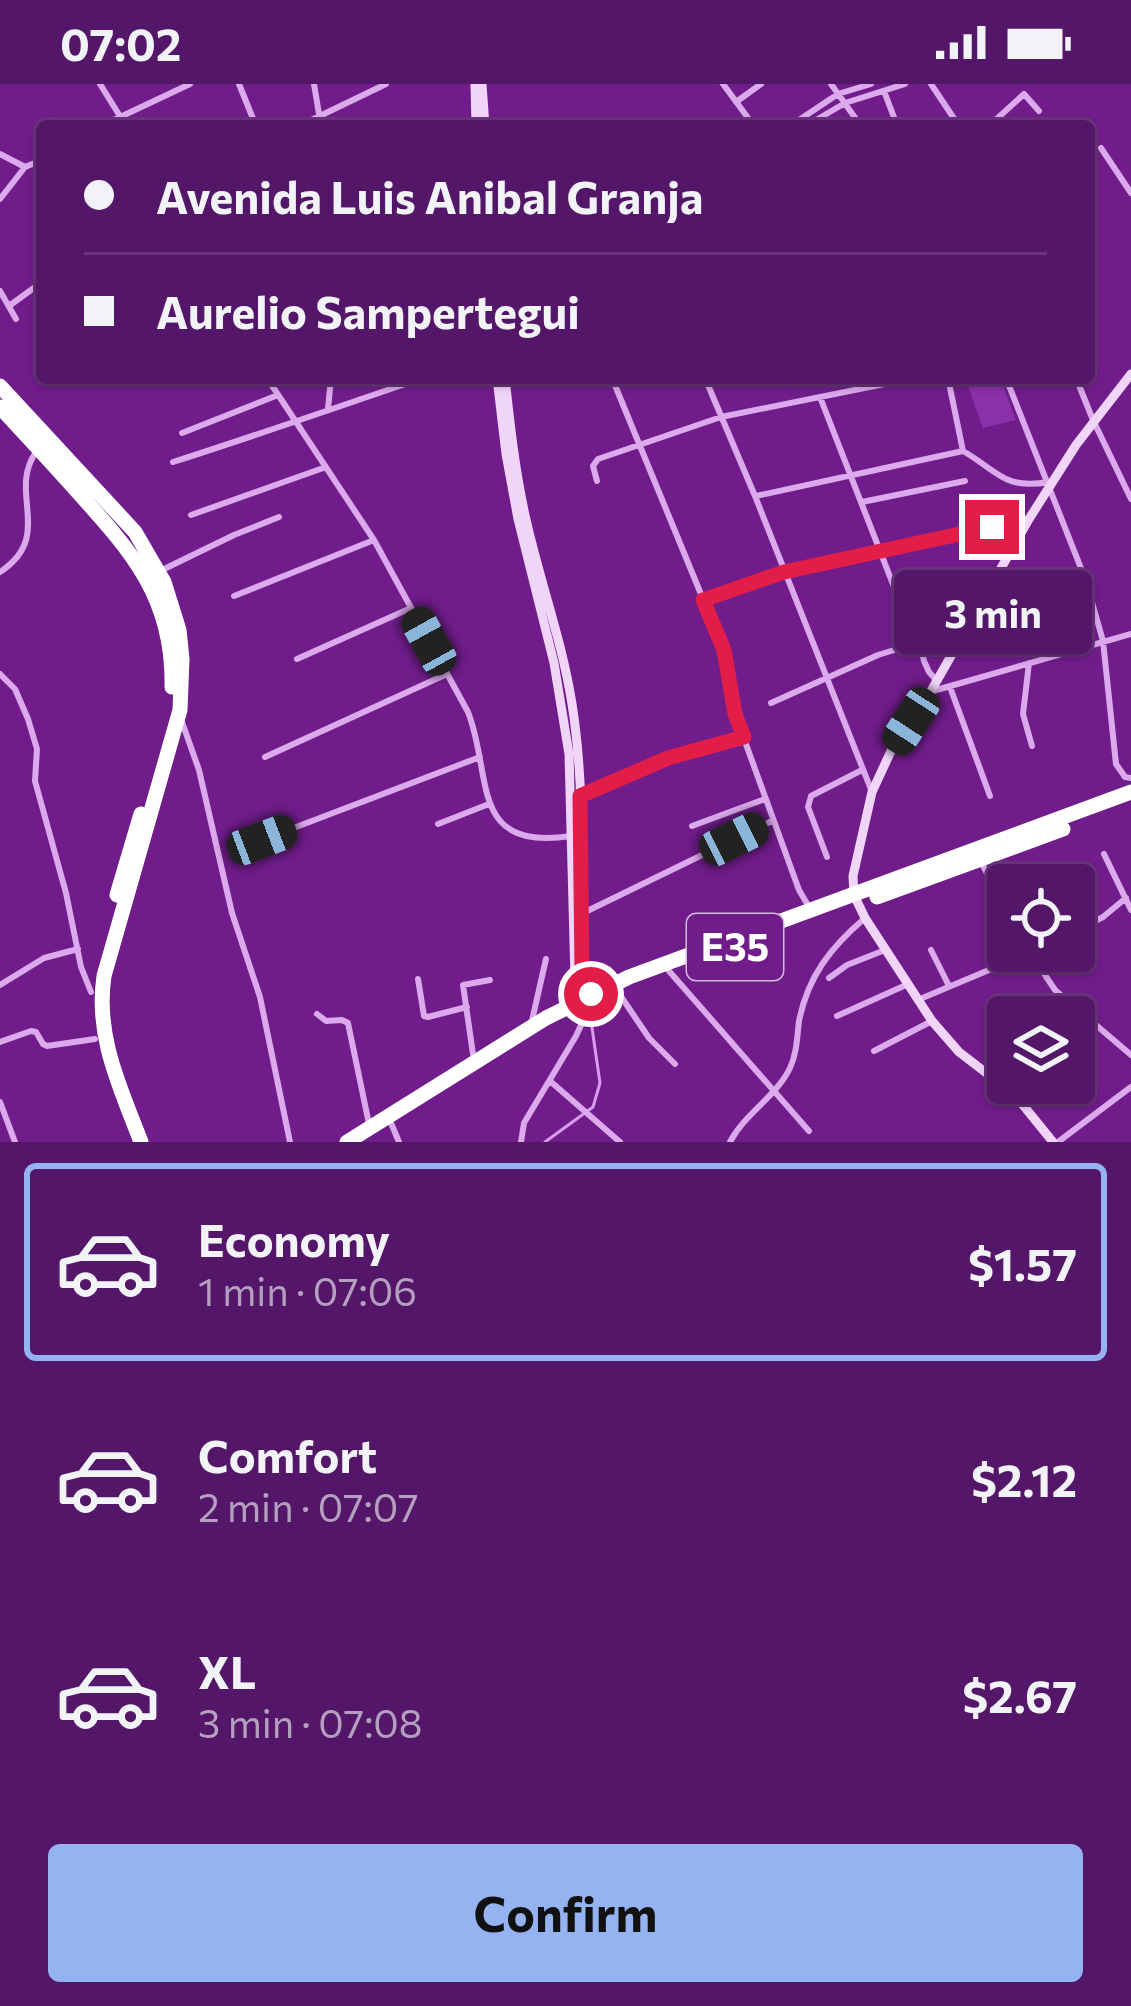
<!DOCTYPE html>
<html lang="en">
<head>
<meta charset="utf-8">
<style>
  :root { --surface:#541668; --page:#5d2371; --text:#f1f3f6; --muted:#b59fc0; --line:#6a357c; --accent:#95b2f1 }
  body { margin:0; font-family:Commissioner,sans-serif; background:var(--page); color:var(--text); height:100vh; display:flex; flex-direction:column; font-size:45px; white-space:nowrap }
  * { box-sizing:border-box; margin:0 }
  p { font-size:39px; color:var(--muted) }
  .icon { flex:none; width:66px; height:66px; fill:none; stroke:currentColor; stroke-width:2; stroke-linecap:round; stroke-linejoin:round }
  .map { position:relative; height:1058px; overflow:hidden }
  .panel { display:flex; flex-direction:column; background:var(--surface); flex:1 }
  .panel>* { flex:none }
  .hud { position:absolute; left:36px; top:36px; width:1059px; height:264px; border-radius:12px; box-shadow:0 3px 9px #0004,0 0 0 3px var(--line); display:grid; align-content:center; height:264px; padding:0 48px; background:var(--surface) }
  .controls { position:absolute; left:987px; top:780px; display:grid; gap:24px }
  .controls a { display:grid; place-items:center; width:108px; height:108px; border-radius:12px; background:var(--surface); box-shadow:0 3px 9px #0004,0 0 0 3px var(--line); font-size:60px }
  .end { position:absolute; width:54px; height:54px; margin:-27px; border:15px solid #e11d48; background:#fff; box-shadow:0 0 0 6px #fff }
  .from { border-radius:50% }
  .bubble { position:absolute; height:84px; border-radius:12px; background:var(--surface); box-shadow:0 3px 9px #0004,0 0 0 3px var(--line); font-size:39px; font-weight:700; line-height:84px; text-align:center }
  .car { position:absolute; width:36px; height:72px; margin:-36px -18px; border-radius:15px; box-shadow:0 0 9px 3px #0007; background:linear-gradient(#222 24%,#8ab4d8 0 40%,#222 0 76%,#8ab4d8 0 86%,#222 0) }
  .hud b { display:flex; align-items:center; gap:42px; height:114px; font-size:45px }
  .hud b+b { border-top:3px solid var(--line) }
  .hud i { width:30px; height:30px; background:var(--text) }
  ul { padding:21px 0 0; list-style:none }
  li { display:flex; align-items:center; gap:36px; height:198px; margin:0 24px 18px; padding:0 24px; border:6px solid transparent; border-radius:12px }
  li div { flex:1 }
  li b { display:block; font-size:45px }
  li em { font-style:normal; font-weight:700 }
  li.on { border-color:var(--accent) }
  li>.icon { width:108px; height:108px; stroke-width:1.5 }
  .primary-button { display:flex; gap:24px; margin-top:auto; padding:24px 48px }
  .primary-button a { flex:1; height:138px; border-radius:12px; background:var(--accent); color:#111; font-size:48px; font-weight:700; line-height:138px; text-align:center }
  .status { display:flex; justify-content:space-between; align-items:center; height:84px; padding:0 60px; background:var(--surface); direction:ltr }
  .status svg { height:33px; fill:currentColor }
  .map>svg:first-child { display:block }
</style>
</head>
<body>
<div class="status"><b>07:02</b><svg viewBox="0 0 49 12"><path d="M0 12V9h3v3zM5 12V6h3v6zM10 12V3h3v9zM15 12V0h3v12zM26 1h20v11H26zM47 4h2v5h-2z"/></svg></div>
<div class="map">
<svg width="1131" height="1058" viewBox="0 0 1131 1058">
  <rect width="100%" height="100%" fill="#701d8b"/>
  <path fill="#8a30a8" d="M965,294H1000L1016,336L983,344Z"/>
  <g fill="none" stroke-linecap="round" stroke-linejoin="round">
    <path stroke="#d89cee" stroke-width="3" d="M545,1058L593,1023L600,999L590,930"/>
    <path stroke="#dba9ec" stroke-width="6" d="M100,0L126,42
      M239,0L256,42
      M314,0L321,42
      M723,0L754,42
      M831,0L861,42
      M931,0L959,42
      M884,7L895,36
      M736,18L761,0
      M101,42L190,0
      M299,42L386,0
      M790,42L838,10L871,0
      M806,42L845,19L905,0
      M989,42L1024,10L1039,27
      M1101,64L1131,109
      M0,70L25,83
      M0,115L25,83L42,76
      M0,207L16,235
      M9,222L42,198
      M267,294L374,456L468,628C493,691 468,768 571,752
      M612,294L724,566L735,630L799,806L809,823
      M705,294L755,412L872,708
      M948,294L963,367C998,387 1003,406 1049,398
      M1006,294L1086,497L1103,557L1116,680L1125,693L1131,694
      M1076,294L1093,336L1131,415
      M820,313L896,508L920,558L924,577L929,588L937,597
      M328,325L331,294
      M182,349L278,311
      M173,378C258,351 340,322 423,294
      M597,397L593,382L598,375L721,333L914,294
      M756,412L963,367
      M862,418L965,397
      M191,431L326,383
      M162,486L234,451L279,433
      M0,488C55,452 7,409 36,368
      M234,512L374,456
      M703,516L784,488L1029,435
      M973,540L1057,515
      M297,575L411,524
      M1029,579L1023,630L1032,662
      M0,590L15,605L28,635L37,665L35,697L66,809L81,883L91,908
      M950,603L990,712
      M933,607L1131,550
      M771,619L878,571L920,558
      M182,638L199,686L232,829L260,913L290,1058
      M265,673L447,590
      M580,712L667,674L744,653
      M438,740L489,720
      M692,742L765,715
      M262,756L480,673
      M1104,770L1131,826
      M827,773L808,723L811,712L862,686
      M981,778L1008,828
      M581,830L772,737
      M1074,848L1103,833L1126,814
      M931,866L949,902
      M1029,867L1055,906L1131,971
      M669,887L809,1047
      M829,894L847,881L885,866
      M418,895L424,932L428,933L467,923
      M0,901L44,874L78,865
      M618,908L649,954L675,980
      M920,915L1029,869
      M317,930L326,937L342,936L348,939L369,1040
      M837,932L906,901
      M531,941L546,875
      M0,958L31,947L36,948L43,960L47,962L95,955
      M874,967L932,937
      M474,977L463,901L490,896
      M550,997L620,1058
      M1015,1011L1030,999
      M0,1018L15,1058
      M391,1039L399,1058
      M521,1058L524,1039L576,952L582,939V924
      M730,1058C745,1029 776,1013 790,984C797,969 797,953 799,937C808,892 831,863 865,834
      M1058,1058L1131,1003"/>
    <path stroke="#f0d5f9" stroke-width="9" d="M475,0L476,42
      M482,0L485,42
      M497,294L506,370L518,435L554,579L569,670L575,895L570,921
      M505,294C510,340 515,386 525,431C539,495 562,556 572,620C586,708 581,800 582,889L591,910
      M1053,1058L1015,1011L959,968L932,937L865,834L854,811L853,792L872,708L891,667L931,607L1029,435L1076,361L1131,290"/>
    <path stroke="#fff" stroke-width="15" d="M0,302L135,448L164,498L179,546L182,575L180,626L104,892C95,952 120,1003 141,1058
      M0,323C25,350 51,378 76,406C132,468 174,514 172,603
      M117,811L141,730
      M877,813L1063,745
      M347,1058L546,934L629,893L1131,708"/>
  </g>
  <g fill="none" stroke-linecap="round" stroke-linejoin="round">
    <path stroke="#e11d48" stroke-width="15" d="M591,910L582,889L580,712L668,674L744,653L735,630L724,566L703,516L784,488L992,443"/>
  </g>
  <g text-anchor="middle" stroke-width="10" stroke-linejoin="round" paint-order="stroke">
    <rect fill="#701d8b" stroke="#d4bbdc" stroke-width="3" x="687" y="830" width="96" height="66" rx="9"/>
    <g font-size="39" font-weight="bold" fill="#fff">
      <text x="735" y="877">E35</text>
    </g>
  </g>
</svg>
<div class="controls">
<a><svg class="icon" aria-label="locate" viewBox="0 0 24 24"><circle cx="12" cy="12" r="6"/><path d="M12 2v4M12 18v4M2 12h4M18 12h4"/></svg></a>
<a><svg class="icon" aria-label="layers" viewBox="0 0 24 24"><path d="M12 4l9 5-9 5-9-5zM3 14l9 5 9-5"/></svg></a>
</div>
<i class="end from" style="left:591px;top:910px"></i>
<i class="end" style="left:992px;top:443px"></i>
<div class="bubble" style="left:894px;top:486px;width:198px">3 min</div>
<i class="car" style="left:429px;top:557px;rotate:331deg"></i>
<i class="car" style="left:911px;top:637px;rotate:213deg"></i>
<i class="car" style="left:734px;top:755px;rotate:64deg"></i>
<i class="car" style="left:262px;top:756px;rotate:69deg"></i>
<div class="hud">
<b><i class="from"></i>Avenida Luis Anibal Granja</b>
<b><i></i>Aurelio Sampertegui</b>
</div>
</div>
<section class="panel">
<ul>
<li class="on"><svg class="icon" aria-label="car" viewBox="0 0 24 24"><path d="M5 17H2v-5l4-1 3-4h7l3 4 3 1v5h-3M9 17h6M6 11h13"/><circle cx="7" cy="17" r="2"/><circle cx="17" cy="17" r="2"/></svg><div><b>Economy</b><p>1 min · 07:06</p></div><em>$1.57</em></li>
<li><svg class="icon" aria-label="car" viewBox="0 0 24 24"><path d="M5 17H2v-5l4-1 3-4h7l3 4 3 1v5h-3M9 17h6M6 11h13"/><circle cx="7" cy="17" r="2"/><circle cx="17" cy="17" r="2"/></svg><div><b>Comfort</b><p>2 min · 07:07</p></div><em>$2.12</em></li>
<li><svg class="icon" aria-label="car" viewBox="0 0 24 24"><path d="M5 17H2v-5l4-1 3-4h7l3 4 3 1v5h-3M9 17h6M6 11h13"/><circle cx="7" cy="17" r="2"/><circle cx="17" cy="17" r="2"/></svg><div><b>XL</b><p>3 min · 07:08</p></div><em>$2.67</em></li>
</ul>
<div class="primary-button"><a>Confirm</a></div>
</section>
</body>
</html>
